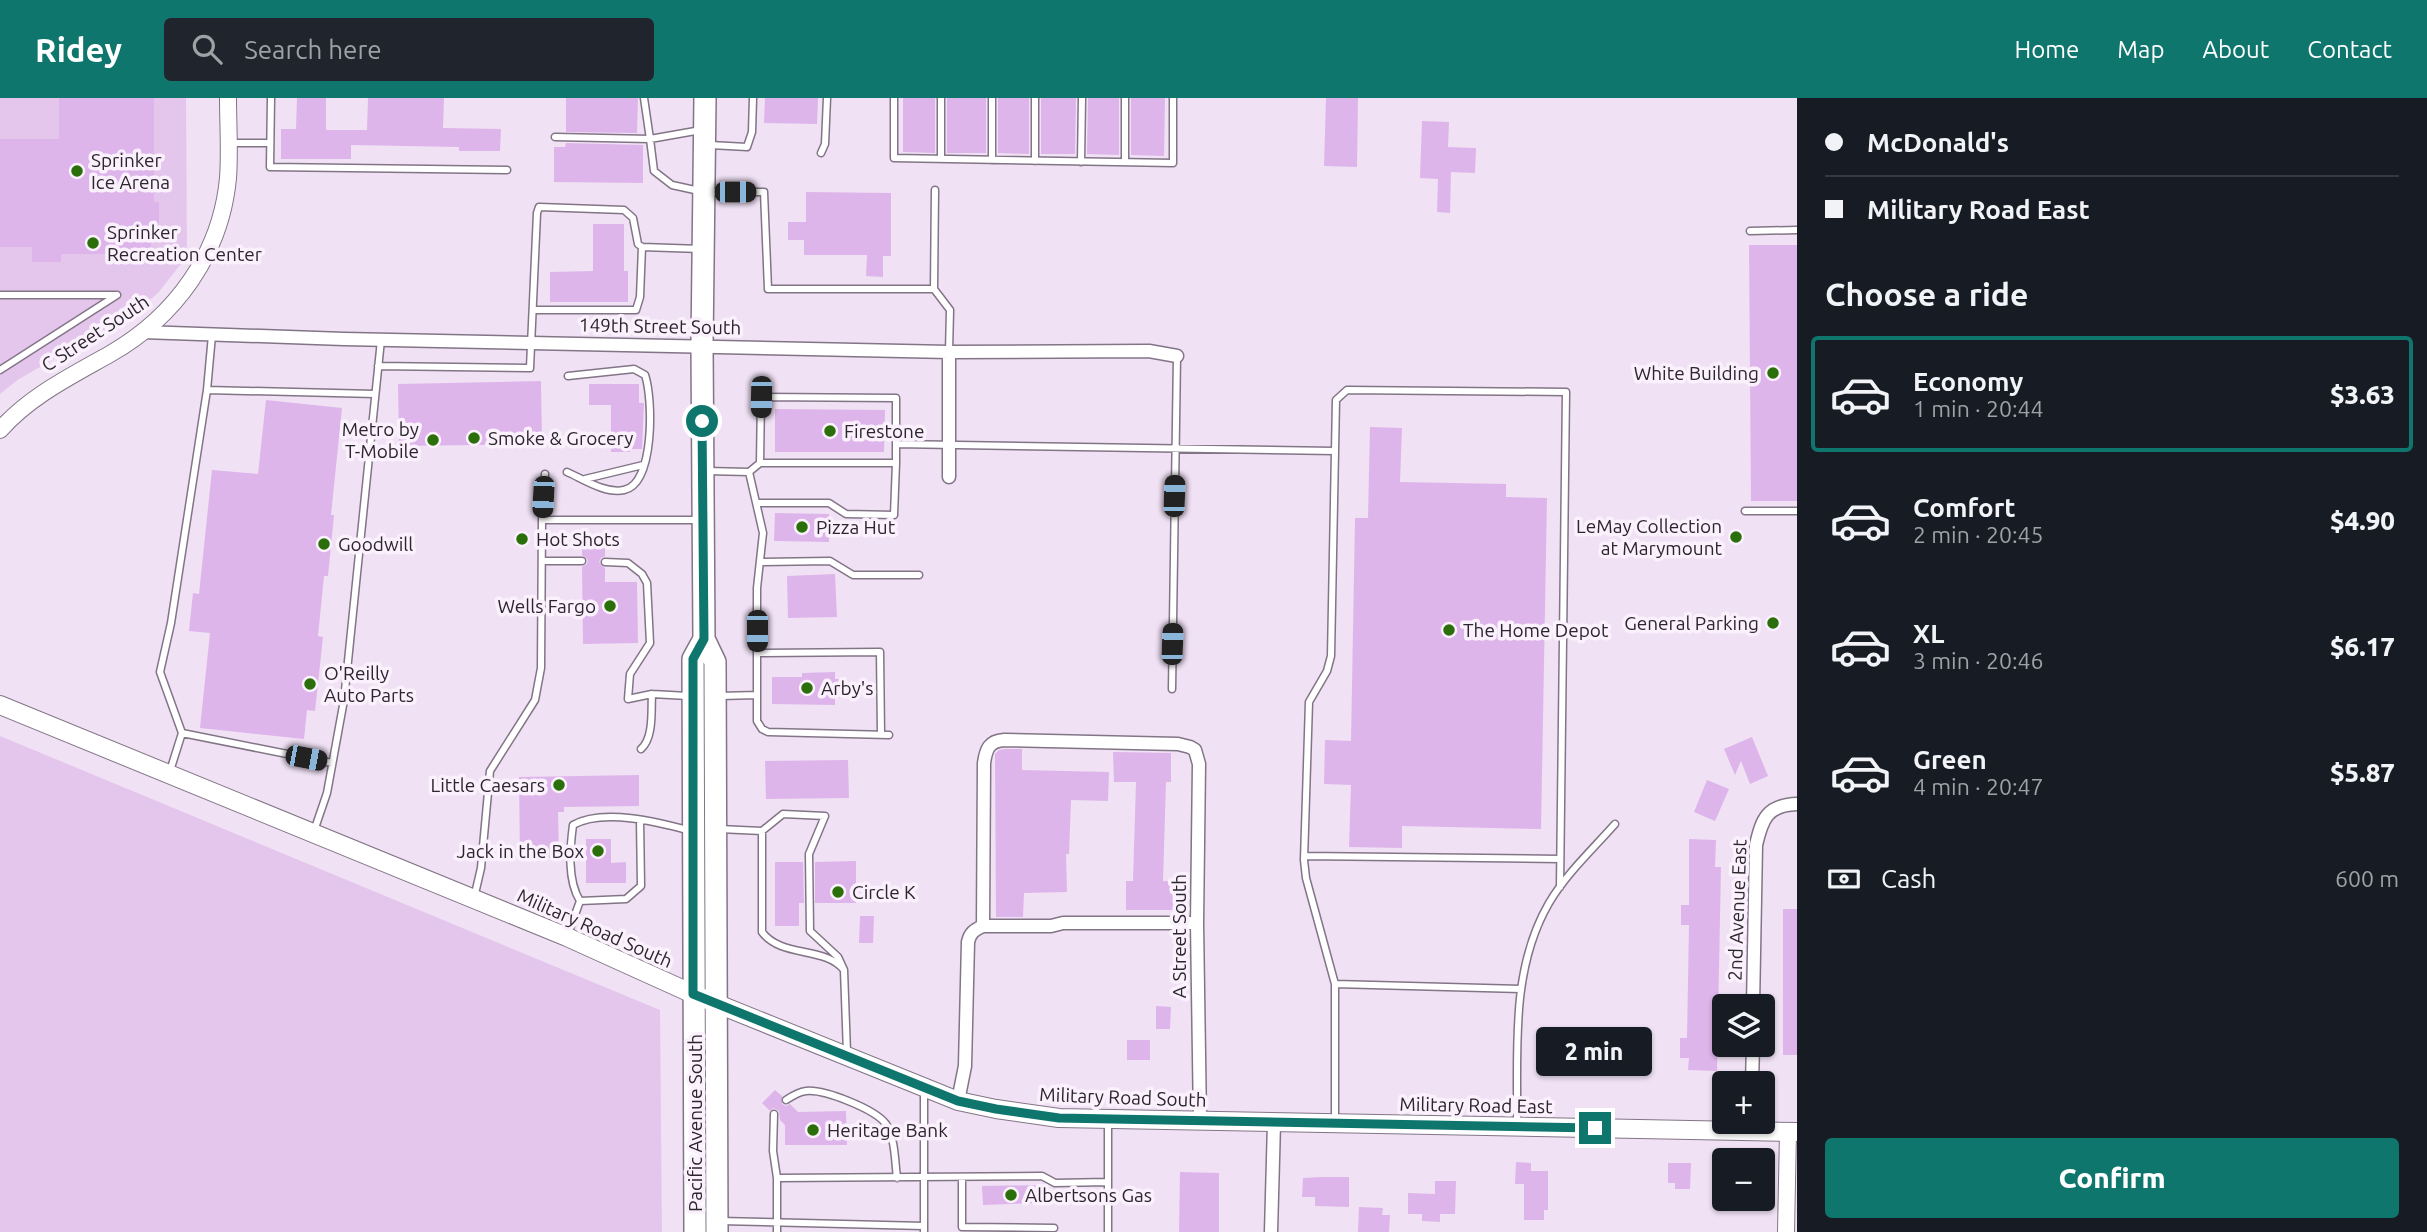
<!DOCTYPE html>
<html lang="en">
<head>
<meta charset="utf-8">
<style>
  :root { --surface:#171b24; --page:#20242c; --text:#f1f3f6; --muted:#9ea1a6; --line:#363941; --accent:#0f766e }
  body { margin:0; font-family:Ubuntu,sans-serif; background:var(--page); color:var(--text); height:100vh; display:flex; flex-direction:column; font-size:26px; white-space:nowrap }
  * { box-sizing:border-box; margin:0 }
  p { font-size:23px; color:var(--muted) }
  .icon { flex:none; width:38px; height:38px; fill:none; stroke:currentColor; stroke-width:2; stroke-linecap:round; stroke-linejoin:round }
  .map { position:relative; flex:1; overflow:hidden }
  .panel { display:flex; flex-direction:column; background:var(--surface); width:630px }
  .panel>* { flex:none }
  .guide { display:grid; align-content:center; height:154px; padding:0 28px; background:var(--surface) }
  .fabs { position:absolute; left:1712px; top:896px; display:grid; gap:14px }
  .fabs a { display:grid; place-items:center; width:63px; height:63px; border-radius:7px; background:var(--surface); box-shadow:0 2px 5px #0004; font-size:35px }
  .end { position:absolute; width:32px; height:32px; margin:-16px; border:9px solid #0f766e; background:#fff; box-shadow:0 0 0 4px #fff }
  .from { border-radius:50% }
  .bubble { position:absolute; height:49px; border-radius:7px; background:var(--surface); box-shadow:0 2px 5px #0004; font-size:23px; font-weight:800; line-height:49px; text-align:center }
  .car { position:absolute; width:21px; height:42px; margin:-21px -10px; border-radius:9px; box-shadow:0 0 5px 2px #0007; background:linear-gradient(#222 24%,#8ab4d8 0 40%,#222 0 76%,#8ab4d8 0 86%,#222 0) }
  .guide b { display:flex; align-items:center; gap:24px; height:66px; font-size:26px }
  .guide b+b { border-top:2px solid var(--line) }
  .guide i { width:18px; height:18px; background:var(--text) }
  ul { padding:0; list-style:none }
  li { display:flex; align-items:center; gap:21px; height:116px; margin:0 14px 10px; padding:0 14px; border:4px solid transparent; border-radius:7px }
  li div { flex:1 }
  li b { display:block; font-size:26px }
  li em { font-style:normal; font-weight:800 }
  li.on { border-color:var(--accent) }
  li>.icon { width:63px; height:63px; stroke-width:1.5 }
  h2 { padding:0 28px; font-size:32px; line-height:84px }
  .pay { display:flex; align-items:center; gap:18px; height:77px; padding:0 28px; font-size:26px }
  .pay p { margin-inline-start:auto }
  .button { display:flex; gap:14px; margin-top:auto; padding:14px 28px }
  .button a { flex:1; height:80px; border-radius:7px; background:var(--accent); color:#fff; font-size:28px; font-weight:800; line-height:80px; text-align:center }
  header { display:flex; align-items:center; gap:42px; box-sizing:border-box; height:98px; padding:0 35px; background:var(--accent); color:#fff }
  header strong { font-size:33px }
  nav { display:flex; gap:38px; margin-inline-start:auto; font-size:24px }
  .search { width:490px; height:63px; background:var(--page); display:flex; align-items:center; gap:18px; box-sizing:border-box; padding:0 24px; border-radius:7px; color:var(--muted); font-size:26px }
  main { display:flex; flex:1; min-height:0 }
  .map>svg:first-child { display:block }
</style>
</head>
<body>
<header>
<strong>Ridey</strong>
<div class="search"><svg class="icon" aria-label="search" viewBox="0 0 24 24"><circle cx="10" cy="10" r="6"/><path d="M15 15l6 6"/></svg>Search here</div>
<nav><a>Home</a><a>Map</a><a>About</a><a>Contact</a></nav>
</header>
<main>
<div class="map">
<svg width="1797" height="1134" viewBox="0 0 1797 1134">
  <rect width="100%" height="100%" fill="#f0e1f5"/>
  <path fill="#e4c6ed" d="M0,0H186L187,158L158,195L133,216L19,281L0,296Z
    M0,638L660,912L662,1134H0Z"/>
  <path fill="#deb5ea" d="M59,0H154V104H159V125H151V156H61V164H32V149H0V41H59Z
    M297,0H326V32H367L368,0H444L443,30L501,31L500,53H459V49L351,47V61H281V31H296Z
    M566,0H638L637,35L566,34Z
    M765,0H818L817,26L764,25Z
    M903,0H935V55L903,54Z
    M947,0H986V55H947Z
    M998,0H1029V56L998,55Z
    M1041,0H1076L1075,56H1041Z
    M1088,0H1119V57L1087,56Z
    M1131,0H1165L1164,58L1131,57Z
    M1326,0H1358L1357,69L1324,68Z
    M1422,23L1449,24L1448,49L1476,50L1475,75L1451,74L1450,115L1437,114L1438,81L1420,80Z
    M566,45L643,47V85L554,84V49H565Z
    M806,94L891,95V158H883V179L866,178L867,157H804V142H788V124H806Z
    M593,126H624V173H628V204H550V174L593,173Z
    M1749,147H1797V403H1751Z
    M541,283L542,346L399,348L398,286Z
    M589,286H639V305H644L642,351H630V354H611V307H589Z
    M266,302L342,310L331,417H334L328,478H324L318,538L323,539L315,613L307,612L304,641L200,630L210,535L189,533L193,495L199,496L212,372L258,376Z
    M775,311L885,312L884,354H775Z
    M1370,329L1402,330L1400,384L1506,386V399L1547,400L1541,731L1402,728V750L1349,749L1351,687L1324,686L1325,642L1351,643L1355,420H1368Z
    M775,415L829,416V444L774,443Z
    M582,444H605V458L601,460L599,464L605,470V484H637L638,545L583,546L582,469L587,466L588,462L582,457Z
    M835,476L837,519L788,520L787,478Z
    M835,574V581H841L842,600H835V607L772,606V579H802V575Z
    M1752,639L1768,678L1750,686L1741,663L1735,677L1724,651Z
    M1004,651H1022V672L1109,674L1108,703L1071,702L1069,756H1066L1067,794L1024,795L1023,819H996L995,656L999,652Z
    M1113,654L1171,655V684H1166L1163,783H1184V812H1126V783H1133L1136,684H1114Z
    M848,662L849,700L766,701L765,663Z
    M639,677V708L564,709V714H558L559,760H520L519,679Z
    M1707,682L1729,691L1715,723L1694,714Z
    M586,741H611V765L626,764V785H586Z
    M1689,741L1716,742L1715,769H1721L1717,973L1688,972L1689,960H1680V940H1687L1689,827H1681V807H1689Z
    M856,763V805H815V764Z
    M775,764H803L804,805H799V828H775Z
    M1783,811H1797V957H1783Z
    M860,818H874L873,845H859Z
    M1156,908L1171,909L1170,931H1156Z
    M1127,942H1150V962H1127Z
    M775,992L782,998V1006L786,1008L790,1006L798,1014L846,1013L847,1047H785V1027L780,1022L779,1013L773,1010L770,1013L762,1005Z
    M1516,1064L1531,1065V1073H1548V1112H1544V1122H1524V1086H1515Z
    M1668,1065H1691L1690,1091H1675V1085H1668Z
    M1180,1074L1219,1075V1134H1179Z
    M1321,1079H1349V1109L1315,1108V1099H1302L1303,1080Z
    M1435,1083H1456L1455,1116H1440V1124L1422,1123V1116H1408V1095L1435,1096Z
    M1039,1087L1040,1105L983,1107L982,1088Z
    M1359,1109L1383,1110L1382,1117H1390L1389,1134H1358Z"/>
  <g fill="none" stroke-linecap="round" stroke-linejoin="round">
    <g stroke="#827586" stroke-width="9">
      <path id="service" d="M271,0L270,69L507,72
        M644,0L650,41L701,32
        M894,0V60L1173,65V0
        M992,0V62
        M555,39L650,41L654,73L672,87L704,94H764L768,191H934L935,92
        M230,45H270
        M710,47L747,49L752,34L753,0
        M821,55L825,46L827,0
        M941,61V0
        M1035,63V0
        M1081,64L1082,0
        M1125,64V0
        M1750,133L1797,132
        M934,191L950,212L949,254
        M0,197H117
        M533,212H636L640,199L642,149
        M212,237L207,292L375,296
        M378,268L530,270L537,115L539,109L624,112L633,120L638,146L642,149L701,151
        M0,272L117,197
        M760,365H896V346
        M706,373L749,374L760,365L761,299L896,300V346L1335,353
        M567,374C583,381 605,396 624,392C655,386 653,300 645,277L634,271L568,278
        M749,374L763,435L757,490V623L762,631L768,634L889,637
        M585,381L643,367
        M757,405H829L846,416L894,417L896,365
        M1745,413H1797
        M542,422H700
        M542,463H582
        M605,464L628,465L642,476L647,485L650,545L630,576L628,601L652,596L688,598
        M760,464L830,463L853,477H919
        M757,555L880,554L881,637
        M1172,591L1177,258
        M720,598L757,597
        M182,635L332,665
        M641,651C654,640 651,612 652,596
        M170,673L182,635L160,574L171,525L207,292
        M719,731L762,733L783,716L825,718L809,756L810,833L838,859L844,872
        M314,733L327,695L344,602L381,242
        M762,733V834C781,860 825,848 844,872L847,955
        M1304,758L1560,761
        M474,800L481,770L490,673L535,602L541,570L542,422L545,376
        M580,803L626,801L641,788L640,722
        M568,836L580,803C567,782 570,750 573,727C603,710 658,724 691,733
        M1335,886L1521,891
        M786,1002C792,998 798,994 806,993C824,991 875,1011 886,1026C895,1039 895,1064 897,1080
        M774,1016L773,1053L777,1080
        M1335,1024V886L1306,780L1304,762L1309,604L1327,573L1331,558L1336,302L1347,292L1566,294L1560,789
        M1517,1027C1518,953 1510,872 1549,805C1566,776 1592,752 1615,726
        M962,1080V1129L1054,1130
        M720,1123L924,1128
        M777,1134V1080L1042,1078L1055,1085L1108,1084
        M924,1134V992
        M1108,1134V1023"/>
    </g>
    <g stroke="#827586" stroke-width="15">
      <path id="minor" d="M143,234L344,241L949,254L1149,253L1177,258
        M949,254V379
        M983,828L984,665C986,651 989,643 1004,642L1178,646L1190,649L1195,652L1199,666L1197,825L1200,1024
        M1753,908L1756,747C1762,721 1767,707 1797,706
        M1752,985L1753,947
        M958,1003L965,968L968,844C970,835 974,832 983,828H1051L1063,825H1197
        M1271,1134L1274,1025"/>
    </g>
    <g stroke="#827586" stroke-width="18">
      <path id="tertiary" d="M0,332C30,298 71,278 110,256C175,219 221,156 228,80C230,54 228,27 228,0
        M1786,1134L1788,1034"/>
    </g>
    <g stroke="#827586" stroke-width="20">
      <path id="secondary" d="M0,607L567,839L693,896L958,1003L996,1011L1059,1020L1797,1034"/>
    </g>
    <g stroke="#827586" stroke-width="24">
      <path id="primary" d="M705,0L702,247L704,541L715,564L717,1134
        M695,1134L693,561L704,541"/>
    </g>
    <use href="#service" stroke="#fff" stroke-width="6"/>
    <use href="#minor" stroke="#fff" stroke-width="12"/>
    <use href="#tertiary" stroke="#fff" stroke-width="16"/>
    <use href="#secondary" stroke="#fff" stroke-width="18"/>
    <use href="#primary" stroke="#fff" stroke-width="21"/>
  </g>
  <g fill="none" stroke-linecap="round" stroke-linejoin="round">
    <path stroke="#0f766e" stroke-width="9" d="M702,323L704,541L693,561V896L958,1003L996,1011L1059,1020L1595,1030"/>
  </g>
  <g fill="#2b6f0b" stroke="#faf1fd" stroke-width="2.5">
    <circle cx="77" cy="73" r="7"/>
    <circle cx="93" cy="145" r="7"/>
    <circle cx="1773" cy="275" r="7"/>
    <circle cx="830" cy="333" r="7"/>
    <circle cx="474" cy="340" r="7"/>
    <circle cx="433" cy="342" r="7"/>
    <circle cx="802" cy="429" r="7"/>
    <circle cx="1736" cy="439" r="7"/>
    <circle cx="522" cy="441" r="7"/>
    <circle cx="324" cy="446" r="7"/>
    <circle cx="610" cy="508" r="7"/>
    <circle cx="1773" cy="525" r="7"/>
    <circle cx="1449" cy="532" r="7"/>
    <circle cx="310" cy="586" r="7"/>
    <circle cx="807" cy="590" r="7"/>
    <circle cx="559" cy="687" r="7"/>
    <circle cx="598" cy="753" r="7"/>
    <circle cx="838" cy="794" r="7"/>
    <circle cx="813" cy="1032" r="7"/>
    <circle cx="1011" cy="1097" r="7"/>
  </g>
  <g text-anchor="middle" stroke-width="7" stroke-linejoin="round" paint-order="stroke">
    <g font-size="19" fill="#2b262d" stroke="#faf1fd" text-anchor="start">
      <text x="91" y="69">Sprinker<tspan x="91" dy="22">Ice Arena</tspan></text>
      <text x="107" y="141">Sprinker<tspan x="107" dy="22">Recreation Center</tspan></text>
      <text x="1759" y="282" text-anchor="end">White Building</text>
      <text x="419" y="338" text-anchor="end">Metro by<tspan x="419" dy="22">T-Mobile</tspan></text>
      <text x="844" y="340">Firestone</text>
      <text x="488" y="347">Smoke &amp; Grocery</text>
      <text x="1722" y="435" text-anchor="end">LeMay Collection<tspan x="1722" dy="22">at Marymount</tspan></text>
      <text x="816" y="436">Pizza Hut</text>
      <text x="536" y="448">Hot Shots</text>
      <text x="338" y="453">Goodwill</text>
      <text x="596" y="515" text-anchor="end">Wells Fargo</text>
      <text x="1759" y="532" text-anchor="end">General Parking</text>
      <text x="1463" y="539">The Home Depot</text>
      <text x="324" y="582">O'Reilly<tspan x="324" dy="22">Auto Parts</tspan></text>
      <text x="821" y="597">Arby's</text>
      <text x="545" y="694" text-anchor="end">Little Caesars</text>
      <text x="584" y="760" text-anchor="end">Jack in the Box</text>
      <text x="852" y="801">Circle K</text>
      <text x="827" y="1039">Heritage Bank</text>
      <text x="1025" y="1104">Albertsons Gas</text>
    </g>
    <g font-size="19" fill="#2b262d" stroke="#faf1fd">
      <text transform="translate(660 228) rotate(1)" y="7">149th Street South</text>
      <text transform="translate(95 235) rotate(-33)" y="7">C Street South</text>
      <text transform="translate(1737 812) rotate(-88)" y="7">2nd Avenue East</text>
      <text transform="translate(595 830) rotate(24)" y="7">Military Road South</text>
      <text transform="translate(1179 838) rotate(-90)" y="7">A Street South</text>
      <text transform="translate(1123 999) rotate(2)" y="7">Military Road South</text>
      <text transform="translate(1476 1007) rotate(1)" y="7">Military Road East</text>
      <text transform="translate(695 1025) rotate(-90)" y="7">Pacific Avenue South</text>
    </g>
  </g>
</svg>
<div class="fabs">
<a><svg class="icon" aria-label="layers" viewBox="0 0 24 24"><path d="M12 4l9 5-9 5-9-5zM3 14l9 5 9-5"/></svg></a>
<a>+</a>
<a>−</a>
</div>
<i class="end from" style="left:702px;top:323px"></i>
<i class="end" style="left:1595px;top:1030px"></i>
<div class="bubble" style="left:1536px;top:929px;width:116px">2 min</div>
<i class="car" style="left:735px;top:94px;rotate:90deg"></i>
<i class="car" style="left:761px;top:299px;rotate:181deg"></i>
<i class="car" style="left:1174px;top:398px;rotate:2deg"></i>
<i class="car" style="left:543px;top:399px;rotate:183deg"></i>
<i class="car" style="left:757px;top:533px;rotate:180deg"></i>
<i class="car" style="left:1172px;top:546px;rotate:2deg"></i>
<i class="car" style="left:306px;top:660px;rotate:101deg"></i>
</div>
<section class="panel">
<div class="guide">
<b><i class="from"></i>McDonald's</b>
<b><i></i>Military Road East</b>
</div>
<h2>Choose a ride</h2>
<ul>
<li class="on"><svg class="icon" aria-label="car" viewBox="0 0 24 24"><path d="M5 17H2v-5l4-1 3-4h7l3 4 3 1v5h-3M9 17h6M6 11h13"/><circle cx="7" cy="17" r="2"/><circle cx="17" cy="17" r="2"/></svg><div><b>Economy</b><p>1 min · 20:44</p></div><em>$3.63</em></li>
<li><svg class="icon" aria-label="car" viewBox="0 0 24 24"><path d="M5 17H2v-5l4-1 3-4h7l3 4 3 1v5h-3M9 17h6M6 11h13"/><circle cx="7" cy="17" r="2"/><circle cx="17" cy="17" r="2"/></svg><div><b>Comfort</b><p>2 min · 20:45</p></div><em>$4.90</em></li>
<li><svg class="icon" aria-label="car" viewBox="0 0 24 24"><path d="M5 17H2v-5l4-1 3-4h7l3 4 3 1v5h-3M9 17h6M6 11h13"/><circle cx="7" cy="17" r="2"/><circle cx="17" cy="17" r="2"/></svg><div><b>XL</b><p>3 min · 20:46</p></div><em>$6.17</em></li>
<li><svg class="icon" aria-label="car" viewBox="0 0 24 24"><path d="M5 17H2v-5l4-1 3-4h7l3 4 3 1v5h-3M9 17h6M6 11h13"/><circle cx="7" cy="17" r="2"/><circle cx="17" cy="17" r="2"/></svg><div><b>Green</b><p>4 min · 20:47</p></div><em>$5.87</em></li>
</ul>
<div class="pay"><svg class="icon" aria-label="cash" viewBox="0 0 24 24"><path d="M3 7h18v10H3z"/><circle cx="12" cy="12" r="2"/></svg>Cash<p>600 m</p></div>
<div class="button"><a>Confirm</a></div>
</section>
</main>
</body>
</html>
